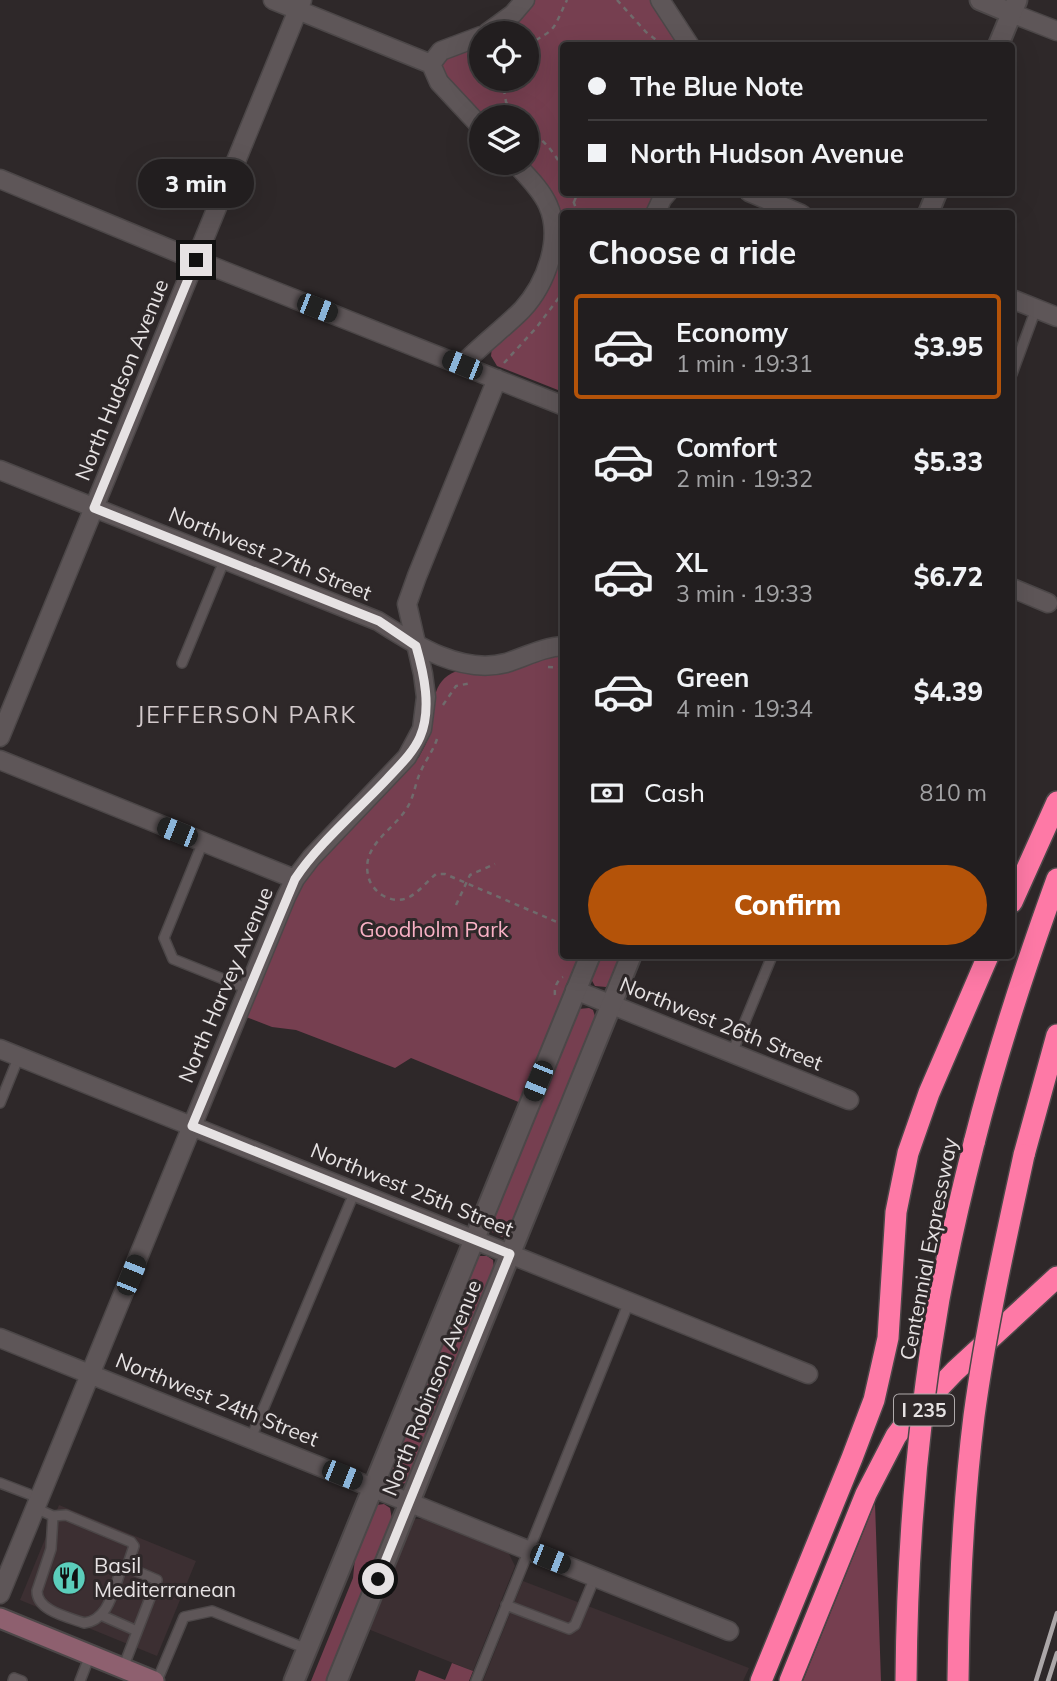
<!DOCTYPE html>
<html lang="en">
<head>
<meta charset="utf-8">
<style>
  :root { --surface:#221e1f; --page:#2a2728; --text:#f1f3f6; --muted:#a2a2a4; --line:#3f3c3d; --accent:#b45309 }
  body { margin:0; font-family:Mulish,sans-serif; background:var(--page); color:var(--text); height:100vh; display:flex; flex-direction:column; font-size:26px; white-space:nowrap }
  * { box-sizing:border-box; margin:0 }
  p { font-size:23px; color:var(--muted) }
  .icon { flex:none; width:38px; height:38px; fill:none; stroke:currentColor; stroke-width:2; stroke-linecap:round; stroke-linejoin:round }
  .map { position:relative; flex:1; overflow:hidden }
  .side { position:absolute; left:560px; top:210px; width:455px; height:749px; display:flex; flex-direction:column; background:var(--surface); border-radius:7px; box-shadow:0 7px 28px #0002,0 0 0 2px var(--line) }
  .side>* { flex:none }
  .banner { position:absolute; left:560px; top:42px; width:455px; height:154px; border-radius:7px; box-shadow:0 7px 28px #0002,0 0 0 2px var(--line); display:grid; align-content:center; height:154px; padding:0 28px; background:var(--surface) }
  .controls { position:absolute; left:469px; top:21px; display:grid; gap:14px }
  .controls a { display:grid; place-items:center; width:70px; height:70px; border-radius:50%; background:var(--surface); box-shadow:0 7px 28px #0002,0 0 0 2px var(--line); font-size:35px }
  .end { position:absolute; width:32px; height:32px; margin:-16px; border:9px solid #e6e2e3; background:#111; box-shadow:0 0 0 4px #111 }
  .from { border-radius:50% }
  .bubble { position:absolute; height:49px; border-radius:24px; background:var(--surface); box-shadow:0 7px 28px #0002,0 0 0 2px var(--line); font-size:23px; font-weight:800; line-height:49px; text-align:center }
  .car { position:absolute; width:21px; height:42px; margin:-21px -10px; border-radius:9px; box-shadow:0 0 5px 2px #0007; background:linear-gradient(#222 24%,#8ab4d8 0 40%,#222 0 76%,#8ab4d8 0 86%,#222 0) }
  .banner b { display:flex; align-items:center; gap:24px; height:66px; font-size:26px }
  .banner b+b { border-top:2px solid var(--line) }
  .banner i { width:18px; height:18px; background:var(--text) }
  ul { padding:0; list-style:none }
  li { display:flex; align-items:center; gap:21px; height:105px; margin:0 14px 10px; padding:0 14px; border:4px solid transparent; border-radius:7px }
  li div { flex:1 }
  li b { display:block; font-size:26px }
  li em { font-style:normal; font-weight:800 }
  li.current { border-color:var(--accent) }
  li>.icon { width:63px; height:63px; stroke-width:1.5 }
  h2 { padding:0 28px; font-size:32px; line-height:84px }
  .pay { display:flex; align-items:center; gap:18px; height:77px; padding:0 28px; font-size:26px }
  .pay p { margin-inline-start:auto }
  .action { display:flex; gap:14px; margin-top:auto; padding:14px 28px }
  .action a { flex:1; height:80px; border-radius:42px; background:var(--accent); color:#fff; font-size:28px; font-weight:800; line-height:80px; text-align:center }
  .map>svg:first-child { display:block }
</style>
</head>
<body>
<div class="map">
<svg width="1057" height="1681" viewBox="0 0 1057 1681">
  <rect width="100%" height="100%" fill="#2e2829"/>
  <path fill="#3c2f32" d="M59,1505L196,1561L157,1656L20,1600Z
    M412,1519H424L508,1552L515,1566L473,1671L368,1629Z
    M523,1581L749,1668L743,1681H483Z"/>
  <path fill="#763f50" d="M530,0H654L682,45L564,46V192L659,193L648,213L564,214L563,392L497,366L491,356L492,347L559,246L527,163V117H481L442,77L440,67L443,59L481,42V79H527V33H497Z
    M563,652L564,956H581L521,1103L411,1058L395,1068L296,1030L272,1027L246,1017L302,882L419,757C423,749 428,741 430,732C435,708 429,681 457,671Z
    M600,956H622L612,982L606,987L595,986L591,979Z
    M589,1008L593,1010L596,1019L510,1230L502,1237L492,1232L490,1223L578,1009Z
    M479,1256H487L493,1260L494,1268L406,1483L395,1485L390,1481L389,1471L474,1261Z
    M875,1503L881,1681H803Z
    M384,1504L390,1508L392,1519L327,1681H311L353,1578L355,1558L373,1512L377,1505Z
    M452,1663L473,1671L469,1681H415L419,1670L445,1680Z"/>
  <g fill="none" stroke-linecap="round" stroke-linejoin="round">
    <g stroke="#4c4748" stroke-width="12">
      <path id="service" d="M1012,374L1036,309
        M182,663L224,561
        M203,842L164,938L173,959L248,989
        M732,1053L772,956
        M0,1103L19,1056
        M251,1438L355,1191
        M0,1483L39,1498
        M35,1508L53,1516L66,1515L131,1542L134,1546L127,1567L157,1580L123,1668
        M53,1516L51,1549L37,1591C37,1611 68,1617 84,1623C109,1620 113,1590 121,1570L127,1567
        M506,1605L569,1629L575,1625L595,1577
        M103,1616L137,1631
        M13,1681L14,1678L22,1681
        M80,1681L90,1655
        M157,1681L184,1617L212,1611L307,1649
        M476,1681L629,1302"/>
    </g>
    <g stroke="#4c4748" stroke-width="21">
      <path id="minor" d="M273,0L431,64
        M660,0L690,46
        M1011,13L1057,31
        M487,33L513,14L525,0
        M481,36L441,51L431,64L439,82L481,127
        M0,179L196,260L564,406
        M749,192L801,214
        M655,214L662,199L668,192
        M1012,299L1057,317
        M462,365C481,345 503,329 522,310C546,284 563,239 548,205C541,189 526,175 515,163
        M0,470L378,621C414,644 460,675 506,663C525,657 543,647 564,646
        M1012,588L1048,603
        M0,737L302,0
        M0,760L295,879
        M575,990L849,1100
        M0,1049L808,1374
        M0,1338L729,1631
        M0,1594L286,897L295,879L311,858L407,757L422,729L426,697L423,674L407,604L417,576L497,379"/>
    </g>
    <g stroke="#4c4748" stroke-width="23">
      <path id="tertiary" d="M980,0L1011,13
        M998,46L1017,0
        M928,214L937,192
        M294,1681L590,956
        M337,1681L631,956"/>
    </g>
    <g stroke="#4c4748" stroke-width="23">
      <path id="secondary" d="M0,1618L154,1681"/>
    </g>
    <g stroke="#4c4748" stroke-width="24">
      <path id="motorway" d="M1012,902L1057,802
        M974,1143C997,1052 1025,967 1057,879
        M1024,1155L1057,1035
        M761,1681L852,1458L874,1400L888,1338L896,1212L908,1153L929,1093L988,956
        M790,1681L866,1494L896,1436L908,1420L955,1371L1057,1277"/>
    </g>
    <path stroke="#706b6c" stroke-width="2.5" stroke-dasharray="5 5" stroke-linecap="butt" d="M617,0L646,32L664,46
      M527,45C558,28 552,31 567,0
      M472,56C479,78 480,86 504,90L506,102L515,117
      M504,89L505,79
      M527,128C543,140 558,154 564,174
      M570,192L578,214
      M574,202L578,192
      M504,363L536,328L564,291
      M548,667L564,668
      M443,705L456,686L471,683
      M437,739C433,751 425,761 420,773C415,784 414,797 407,808C392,832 359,846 369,879C371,885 376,891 382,895C408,910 420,887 436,874H445L564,925
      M456,905L470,875L495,864
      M555,995C554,988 557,980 563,977"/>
    <use href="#service" stroke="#5e5658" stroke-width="9"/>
    <use href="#minor" stroke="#5e5658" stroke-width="18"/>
    <use href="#tertiary" stroke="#5e5658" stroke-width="19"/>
    <use href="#secondary" stroke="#8e606f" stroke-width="19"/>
    <use href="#motorway" stroke="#fe79a6" stroke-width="21"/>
    <path stroke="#aca7a8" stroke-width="4.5" d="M1036,1681L1057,1613
      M1048,1681L1057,1653"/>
    <g stroke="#4c4748" stroke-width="24" stroke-linecap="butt">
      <path id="motorway-bridge" d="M906,1681C907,1554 917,1424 939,1299C949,1246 961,1194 974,1143
        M958,1681C959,1592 963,1504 974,1416C986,1328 1005,1242 1024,1155"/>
    </g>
    <use href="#motorway-bridge" stroke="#fe79a6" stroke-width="21"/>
  </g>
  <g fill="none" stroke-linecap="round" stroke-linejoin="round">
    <path stroke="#e6e2e3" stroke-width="9" d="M196,260L94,508L379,621L416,646C424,674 432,709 420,737C413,753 399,766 387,779C358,810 317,845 295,879L192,1126L510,1254L378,1579"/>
  </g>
  <defs>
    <g id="restaurant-disc" transform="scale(1.75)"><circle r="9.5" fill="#5bcebb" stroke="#2e2829"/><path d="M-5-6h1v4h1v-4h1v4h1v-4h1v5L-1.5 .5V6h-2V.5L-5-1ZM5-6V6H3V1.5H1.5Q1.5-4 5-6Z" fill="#111"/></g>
  </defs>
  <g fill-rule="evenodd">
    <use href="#restaurant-disc" x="69" y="1578"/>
  </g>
  <g text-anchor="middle" stroke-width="6" stroke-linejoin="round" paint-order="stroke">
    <rect fill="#2e2829" stroke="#afaaab" stroke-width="2" x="894" y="1394.5" width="60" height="31" rx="5"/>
    <g font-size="19" font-weight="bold" fill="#e6e2e3">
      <text x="924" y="1417">I 235</text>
    </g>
    <g font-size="21" fill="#e6e2e3" stroke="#2e2829">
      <text transform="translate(122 380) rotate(-68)" y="7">North Hudson Avenue</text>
      <text transform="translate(270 554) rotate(22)" y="7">Northwest 27th Street</text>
      <text transform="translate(226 985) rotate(-67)" y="7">North Harvey Avenue</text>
      <text transform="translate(721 1024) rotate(22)" y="7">Northwest 26th Street</text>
      <text transform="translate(412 1190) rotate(22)" y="7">Northwest 25th Street</text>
      <text transform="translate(929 1249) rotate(-79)" y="7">Centennial Expressway</text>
      <text transform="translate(432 1388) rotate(-68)" y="7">North Robinson Avenue</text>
      <text transform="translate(217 1400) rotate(22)" y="7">Northwest 24th Street</text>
    </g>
    <g font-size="21" fill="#f9b1c5" stroke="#2e2829">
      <text x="434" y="937">Goodholm Park</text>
    </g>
    <g font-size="21" fill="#e6e2e3" stroke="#2e2829" text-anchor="start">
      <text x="94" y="1573">Basil<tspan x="94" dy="24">Mediterranean</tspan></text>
    </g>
    <g font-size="23" letter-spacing="2" fill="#d2c9cb" stroke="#2e2829">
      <text x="247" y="723">JEFFERSON PARK</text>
    </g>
  </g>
</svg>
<div class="controls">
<a><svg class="icon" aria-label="locate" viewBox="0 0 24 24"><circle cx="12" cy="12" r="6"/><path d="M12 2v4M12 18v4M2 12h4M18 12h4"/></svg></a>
<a><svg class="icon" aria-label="layers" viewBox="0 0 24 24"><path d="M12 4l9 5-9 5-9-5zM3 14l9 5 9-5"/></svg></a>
</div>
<i class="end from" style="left:378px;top:1579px"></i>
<i class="end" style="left:196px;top:260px"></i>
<div class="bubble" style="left:138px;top:159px;width:116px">3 min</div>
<i class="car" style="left:317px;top:308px;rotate:111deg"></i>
<i class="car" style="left:462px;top:365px;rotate:292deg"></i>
<i class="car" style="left:177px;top:832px;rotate:292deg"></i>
<i class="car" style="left:538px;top:1081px;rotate:202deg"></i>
<i class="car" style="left:131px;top:1275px;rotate:22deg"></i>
<i class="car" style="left:342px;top:1475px;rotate:112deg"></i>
<i class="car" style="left:550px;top:1559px;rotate:112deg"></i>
<div class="banner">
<b><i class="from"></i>The Blue Note</b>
<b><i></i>North Hudson Avenue</b>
</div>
<section class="side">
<h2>Choose a ride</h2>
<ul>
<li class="current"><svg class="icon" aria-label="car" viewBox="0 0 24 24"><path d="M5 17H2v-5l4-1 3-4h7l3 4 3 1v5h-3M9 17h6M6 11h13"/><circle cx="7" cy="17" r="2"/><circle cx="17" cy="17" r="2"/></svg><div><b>Economy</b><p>1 min · 19:31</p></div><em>$3.95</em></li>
<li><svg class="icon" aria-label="car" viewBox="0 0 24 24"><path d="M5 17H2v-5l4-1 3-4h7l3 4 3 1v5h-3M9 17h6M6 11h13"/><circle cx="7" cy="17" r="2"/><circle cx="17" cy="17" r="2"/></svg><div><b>Comfort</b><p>2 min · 19:32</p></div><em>$5.33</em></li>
<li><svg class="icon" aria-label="car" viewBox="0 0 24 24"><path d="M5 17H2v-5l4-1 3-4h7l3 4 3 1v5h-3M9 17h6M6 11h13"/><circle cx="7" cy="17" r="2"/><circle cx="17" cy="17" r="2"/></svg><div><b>XL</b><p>3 min · 19:33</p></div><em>$6.72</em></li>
<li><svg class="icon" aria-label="car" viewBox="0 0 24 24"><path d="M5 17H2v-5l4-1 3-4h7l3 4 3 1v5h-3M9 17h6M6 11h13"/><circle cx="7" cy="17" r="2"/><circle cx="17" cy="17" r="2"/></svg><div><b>Green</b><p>4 min · 19:34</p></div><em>$4.39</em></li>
</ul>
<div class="pay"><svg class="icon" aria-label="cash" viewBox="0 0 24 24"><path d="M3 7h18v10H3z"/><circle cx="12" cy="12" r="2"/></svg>Cash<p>810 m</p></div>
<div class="action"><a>Confirm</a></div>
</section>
</div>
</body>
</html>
